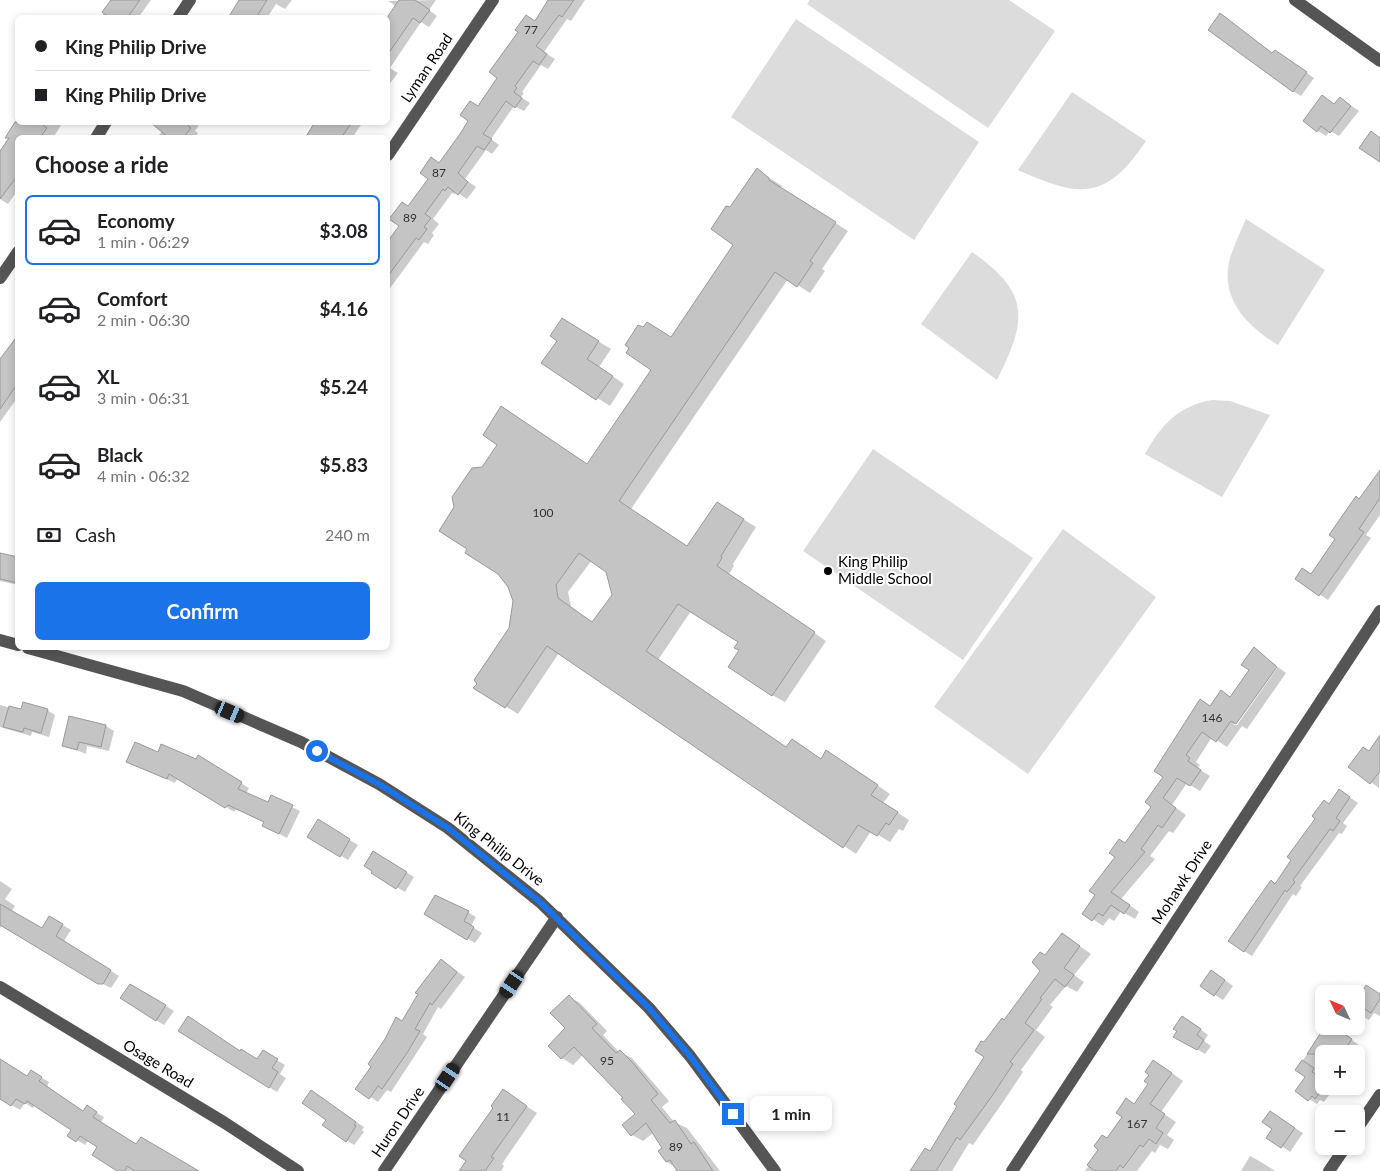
<!DOCTYPE html>
<html lang="en">
<head>
<meta charset="utf-8">
<style>
  :root { --surface:#fff; --page:#f2f2f2; --text:#202124; --muted:#757577; --line:#e0e0e0; --accent:#1a73e8 }
  body { margin:0; font-family:Lato,sans-serif; background:var(--page); color:var(--text); height:100vh; display:flex; flex-direction:column; font-size:19px; white-space:nowrap }
  * { box-sizing:border-box; margin:0 }
  p { font-size:16px; color:var(--muted) }
  .icon { flex:none; width:28px; height:28px; fill:none; stroke:currentColor; stroke-width:2; stroke-linecap:round; stroke-linejoin:round }
  .map { position:relative; flex:1; overflow:hidden }
  .panel { position:absolute; left:15px; top:135px; width:375px; height:515px; display:flex; flex-direction:column; background:var(--surface); border-radius:8px; box-shadow:0 2px 8px #0003 }
  .panel>* { flex:none }
  .banner { position:absolute; left:15px; top:15px; width:375px; height:110px; border-radius:8px; box-shadow:0 2px 8px #0003; display:grid; align-content:center; height:110px; padding:0 20px; background:var(--surface) }
  .needle { width:32px; rotate:314deg }
  .tools { position:absolute; left:1315px; top:985px; display:grid; gap:10px }
  .tools a { display:grid; place-items:center; width:50px; height:50px; border-radius:8px; background:var(--surface); box-shadow:0 2px 8px #0003; font-size:25px }
  .end { position:absolute; width:22px; height:22px; margin:-11px; border:6px solid #1a73e8; background:#fff; box-shadow:0 0 0 2px #fff }
  .from { border-radius:50% }
  .bubble { position:absolute; height:35px; border-radius:8px; background:var(--surface); box-shadow:0 2px 8px #0003; font-size:16px; font-weight:700; line-height:35px; text-align:center }
  .car { position:absolute; width:15px; height:30px; margin:-15px -8px; border-radius:6px; box-shadow:0 0 4px 1px #0007; background:linear-gradient(#222 24%,#8ab4d8 0 40%,#222 0 76%,#8ab4d8 0 86%,#222 0) }
  .banner b { display:flex; align-items:center; gap:18px; height:48px; font-size:19px }
  .banner b+b { border-top:1px solid var(--line) }
  .banner i { width:12px; height:12px; background:var(--text) }
  ul { padding:0; list-style:none }
  li { display:flex; align-items:center; gap:15px; height:70px; margin:0 10px 8px; padding:0 10px; border:2px solid transparent; border-radius:8px }
  li div { flex:1 }
  li b { display:block; font-size:19px }
  li em { font-style:normal; font-weight:700 }
  li.active { border-color:var(--accent) }
  li>.icon { width:45px; height:45px; stroke-width:1.5 }
  h2 { padding:0 20px; font-size:22px; line-height:60px }
  .pay { display:flex; align-items:center; gap:12px; height:55px; padding:0 20px; font-size:19px }
  .pay p { margin-inline-start:auto }
  .primary-button { display:flex; gap:10px; margin-top:auto; padding:10px 20px }
  .primary-button a { flex:1; height:58px; border-radius:8px; background:var(--accent); color:#fff; font-size:20px; font-weight:700; line-height:58px; text-align:center }
  .map>svg:first-child { display:block }
</style>
</head>
<body>
<div class="map">
<svg width="1380" height="1171" viewBox="0 0 1380 1171">
  <rect width="100%" height="100%" fill="#fff"/>
  <path fill="#dcdcdc" d="M810,0H1009L1055,31L988,128L807,4Z
    M796,19L979,142L914,240L731,117Z
    M1072,92L1146,141C1106,201 1080,198 1018,170Z
    M1246,219L1325,270L1278,345C1247,326 1219,298 1230,258C1234,245 1241,231 1246,219Z
    M972,252C1031,293 1027,320 997,380L921,324Z
    M1213,400L1230,401L1270,415L1222,497L1145,454C1161,425 1179,405 1213,400Z
    M873,449L1033,558L963,660L803,551Z
    M1063,529L1156,597L1028,774L934,707Z"/>
  <path fill="#0003" fill-rule="evenodd" d="M113,0H151L138,18H100Z
    M241,0H292L285,9L276,4L267,18H230Z
    M436,0L429,10L437,16L429,27L421,22L400,53L390,68L398,73L388,86V18L396,6L388,1Z
    M550,0H585L571,21L567,19L544,52L555,59L548,69L541,65L522,92L524,93L521,97L530,103L524,111L514,106L491,139L499,145L492,154L486,150L465,179L476,187L467,199L456,192L454,194L452,193L433,219L439,224L432,233L434,235L428,244L424,242L388,291V243L400,226L409,207L440,164Z
    M1228,20L1273,54L1283,56L1314,78L1301,96L1293,91Z
    M1323,97L1335,105L1340,98L1359,111L1339,136L1330,131L1326,136L1318,131Z
    M18,121L63,122L53,138H18V190L8,204L0,199V169L10,139L7,137Z
    M160,122H201L195,131L198,133L195,138H157L162,131Z
    M316,122H363L352,138H307Z
    M757,170L782,186L781,188L848,231L822,269L825,271L810,293L788,279L631,509L688,547L730,511L756,527L733,564L734,566L729,574L826,641L785,702L772,695L741,650L739,642L691,611L658,660L787,748L822,760L839,759L890,794L883,803L909,820L903,831L899,829L890,842L871,831L856,854L559,653L518,714L475,687L511,628L588,465L734,244L731,209ZM592,560L607,571L613,595L593,623L571,607L568,592Z
    M575,327L611,349L599,367L624,384L610,406L543,363Z
    M18,342V397L0,422V362Z
    M1380,472V515L1366,535L1371,538L1328,600L1297,579L1311,575Z
    M0,555L18,559V585L0,581Z
    M1254,649L1276,665L1234,725H1237L1278,667L1286,673L1247,729L1242,726L1227,747L1212,737L1196,762L1200,765L1197,768L1210,776L1200,791L1187,783L1172,805L1186,815L1173,833L1169,831L1150,856L1155,859L1121,899L1139,912L1135,919L1121,911L1114,921L1109,918L1103,926L1084,913L1125,844L1153,806L1189,721L1187,720L1200,700L1211,706L1231,698L1251,670Z
    M0,705L22,711L47,710L55,715L49,737L32,732L31,736L0,727Z
    M70,718L106,726L114,731L109,751L87,746L86,754L64,745Z
    M158,753L207,762L249,788L246,794L268,804L272,797L300,811L287,838L272,830L265,823L236,809L234,812L178,777L175,783L136,766Z
    M1380,761L1379,788L1350,767Z
    M1348,796L1358,803L1343,823L1347,826L1342,834L1339,833L1300,886L1302,887L1296,896L1293,894L1252,956L1244,951L1276,885L1317,818L1324,801L1330,805Z
    M318,821L358,845L348,860L309,836Z
    M374,853L414,877L405,892L373,873Z
    M0,881L12,889L5,899L15,906L11,912L42,930L50,917L71,930L64,941L119,976L111,988L99,982L2,924L0,928Z
    M454,904L476,917L471,926L482,933L475,943L425,913L452,906Z
    M1062,934L1091,954L1074,975L1084,982L1077,992L1066,986L1050,1005L1053,1007L1036,1030L1045,1037L1021,1070L1023,1072L1003,1102L973,1145L969,1143L952,1171H912L931,1153L986,1057L985,1044L1005,1021L1041,971L1045,957Z
    M449,966L465,977L441,1009L438,1007L423,1034L427,1037L391,1092L387,1090L378,1102L357,1088L402,1022Z
    M1220,976L1233,986L1223,1000L1201,986Z
    M1380,995V1016L1374,1013L1369,1020L1356,1013V1000Z
    M569,997L580,1003L607,1031L603,1035L619,1052L632,1058L669,1101L662,1107L674,1122L687,1128L720,1171H681L667,1162L664,1149L653,1133L643,1141L632,1135L636,1115L624,1098L583,1055L573,1065L562,1058L567,1028Z
    M155,999L174,1011L164,1025L156,1020Z
    M1191,1022L1208,1035L1204,1041L1211,1046L1205,1054L1175,1036Z
    M1326,1026L1339,1031L1359,1045L1353,1054H1324V1071L1320,1077L1324,1086L1334,1088L1324,1102L1320,1100L1317,1104L1296,1091L1307,1076L1297,1069Z
    M240,1052L257,1060L263,1052L285,1065L280,1074L286,1078L277,1092L269,1087Z
    M0,1060L27,1077L39,1076L49,1082L47,1087L84,1112H95L104,1117L101,1122L137,1145L196,1171H120L98,1147L88,1140L85,1145L69,1135L73,1130L35,1105L33,1108L25,1103L20,1110L0,1098Z
    M1165,1068L1183,1081L1161,1112L1176,1122L1167,1135L1174,1140L1168,1149L1160,1145L1155,1153L1152,1151L1137,1171H1085L1108,1139Z
    M503,1091L537,1113L502,1164L504,1166L501,1171H460Z
    M319,1097L364,1127L362,1130L364,1132L354,1145L346,1140L327,1119Z
    M1278,1117L1303,1133L1290,1152L1268,1137Z
    M1250,1156L1261,1162L1275,1171H1241Z"/>
  <path fill="#c4c4c4" stroke="#999" fill-rule="evenodd" d="M111,0H140L127,18H110L102,12Z
    M239,0H267L256,18H228Z
    M399,0H415L430,10L420,23L413,18L388,54V16Z
    M548,0H574L562,17L559,15L536,46L547,54L539,65L533,61L515,86L517,88L514,92L522,98L515,108L506,101L483,134L492,139L484,150L477,146L458,173L468,182L458,195L448,187L445,191L443,189L425,214L431,218L424,227L427,229L419,240L416,238L388,276V241L399,226L389,219L402,202L408,206L428,179L420,173L431,157L439,163L460,134L468,121L460,115L470,101L478,106L497,78L489,72L518,32L515,30L526,15L535,21Z
    M1220,13L1272,53L1275,50L1307,72L1293,92L1208,30Z
    M1322,95L1334,104L1340,97L1351,106L1330,133L1321,126L1317,132L1303,121Z
    M15,122H39L47,128L40,138H18V175L0,199V151L9,138H5Z
    M150,122H184L191,128L183,138H169Z
    M315,122H352L341,138H305Z
    M1371,131L1380,138V162L1359,148Z
    M757,168L769,178V180L836,222L810,261L813,263L797,287L775,272L619,501L687,546L717,502L744,519L721,556L722,558L717,566L815,632L772,696L728,667L739,650L734,648L738,642L678,604L646,651L786,747L792,739L821,759L826,750L878,785L871,795L898,812L889,825L886,823L877,836L858,825L843,848L547,646L505,708L473,688L477,684L474,680L509,628L513,601L508,587L498,574L465,553L467,549L439,531L454,507L452,497L472,468L482,467L497,445L483,435L501,406L587,464L651,370L626,353L629,348L625,345L638,325L643,327L647,322L671,337L733,245L711,229L726,206L730,207ZM579,553L606,572L612,595L592,622L558,598L556,585Z
    M562,318L599,341L587,359L613,376L596,400L541,363L557,341L550,336Z
    M18,335V383L0,409V359Z
    M1380,470V498L1359,529L1364,532L1319,596L1295,579L1302,568L1311,574L1335,539L1329,535L1356,496L1359,499Z
    M0,553L18,557V583L0,579Z
    M1254,647L1277,667L1236,724L1231,721L1216,742L1202,732L1186,755L1190,758L1188,761L1201,770L1190,786L1177,778L1163,798L1176,808L1162,828L1158,825L1141,849L1145,852L1111,892L1130,905L1124,914L1111,905L1103,916L1098,913L1092,921L1082,914L1095,895L1089,891L1115,857L1109,853L1119,839L1125,843L1151,807L1145,802L1163,777L1154,771L1200,699L1210,706L1221,690L1230,697L1249,670L1241,665Z
    M23,702L48,709L41,733L24,728L23,732L3,727L9,706L21,709Z
    M69,716L106,725L101,747L79,742L77,750L62,746Z
    M1380,735V771L1370,784L1348,767L1363,747L1369,751Z
    M135,742L158,752L161,744L196,759L198,755L242,782L238,789L268,802L271,795L293,805L279,834L262,826L264,822L228,805L225,808L169,774L167,779L126,762Z
    M1339,789L1350,797L1336,818L1340,821L1333,831L1330,829L1293,880L1295,882L1287,892L1285,890L1244,952L1228,941L1271,880L1275,884L1291,860L1287,857L1315,819L1312,816L1324,800L1329,804Z
    M318,819L350,839L340,857L307,837Z
    M373,851L407,872L396,889L371,873L372,871L364,866Z
    M435,895L469,911L464,921L474,927L467,940L424,914Z
    M0,904L42,928L49,916L63,924L56,936L111,970L103,984H98L0,925Z
    M1062,933L1080,946L1064,968L1074,975L1065,987L1055,979L1040,998L1042,999L1025,1023L1034,1030L1010,1062L1013,1064L992,1096L960,1140L957,1137L936,1171H910L925,1148L930,1151L957,1106L954,1104L984,1057L975,1051L981,1041L984,1042L1002,1018L1004,1020L1040,971L1032,962L1040,952L1045,955Z
    M441,959L457,972L432,1005L430,1003L415,1029L420,1031L407,1053L382,1089L378,1086L369,1099L355,1089L371,1067L368,1064L385,1039L396,1017L402,1021L418,994L415,993Z
    M1211,970L1225,980L1214,996L1200,986Z
    M130,984L166,1005L156,1021L120,998Z
    M1366,985L1380,994V999L1371,1013L1365,1009L1356,1023V1001Z
    M569,995L597,1024L592,1028L616,1053L620,1050L633,1063L658,1094L651,1100L670,1123L675,1120L691,1144L694,1142L713,1171H677L670,1160L666,1162L658,1151L662,1148L646,1123L631,1136L622,1125L635,1114L621,1099L623,1098L574,1047L561,1059L548,1046L565,1028L550,1013Z
    M188,1016L240,1051L241,1049L257,1059L263,1050L278,1059L272,1068L278,1072L269,1088L178,1031Z
    M1182,1016L1201,1029L1197,1035L1204,1040L1197,1050L1173,1037L1177,1031L1173,1029Z
    M1325,1026H1333L1352,1039L1342,1054H1307Z
    M0,1059L27,1076L31,1070L42,1077L39,1081L83,1111L87,1105L97,1112L93,1117L136,1144L141,1137L199,1171H135L127,1166L125,1171H117L92,1155L97,1147L80,1136L76,1142L67,1136L71,1130L27,1101L25,1104L16,1099L11,1106L0,1099Z
    M1153,1060L1172,1073L1150,1104L1165,1114L1156,1128L1163,1133L1156,1144L1149,1139L1143,1147L1140,1145L1123,1168L1120,1165L1116,1171H1095L1087,1165L1098,1150L1094,1146L1102,1135L1107,1138L1122,1117L1116,1113L1126,1098L1134,1104L1148,1084L1144,1081L1149,1075L1145,1072Z
    M1302,1060L1314,1068L1312,1072L1324,1080V1087L1315,1099L1312,1096L1308,1101L1295,1091L1305,1077L1295,1070Z
    M503,1089L527,1106L491,1157L494,1158L485,1171H459L466,1161L459,1156L493,1108L491,1106Z
    M311,1090L356,1122L354,1125L356,1126L346,1142L322,1125L326,1120L302,1103Z
    M1270,1111L1295,1128L1281,1148L1266,1138L1272,1129L1262,1122Z"/>
  <g fill="none" stroke-linecap="round" stroke-linejoin="round">
    <path stroke="#555" stroke-width="12" d="M1295,0L1380,61
      M178,18L190,0
      M96,138L106,122
      M388,155L493,0
      M0,278L18,252
      M0,640L18,645
      M28,648L183,691L301,742L379,784L448,828L540,902L649,1008L690,1056L775,1171
      M0,987L225,1123L298,1171
      M1356,1130L1380,1095
      M384,1171L557,917
      M1012,1171L1380,611
      M1329,1171L1346,1146"/>
  </g>
  <g fill="none" stroke-linecap="round" stroke-linejoin="round">
    <path stroke="#1a73e8" stroke-width="6" d="M317,751L379,784L448,828L540,902L649,1008L690,1056L733,1114"/>
  </g>
  <circle fill="#000" stroke="#fff" stroke-width="2" cx="828" cy="571" r="5"/>
  <g text-anchor="middle" stroke-width="4" stroke-linejoin="round" paint-order="stroke">
    <g font-size="12" fill="#313131">
      <text x="531" y="34">77</text>
      <text x="439" y="177">87</text>
      <text x="410" y="222">89</text>
      <text x="543" y="517">100</text>
      <text x="1212" y="722">146</text>
      <text x="607" y="1065">95</text>
      <text x="503" y="1121">11</text>
      <text x="1137" y="1128">167</text>
      <text x="676" y="1151">89</text>
    </g>
    <g font-size="15" fill="#000" stroke="#fff">
      <text transform="translate(427 68) rotate(-56)" y="5">Lyman Road</text>
      <text transform="translate(499 849) rotate(38)" y="5">King Philip Drive</text>
      <text transform="translate(1182 882) rotate(-57)" y="5">Mohawk Drive</text>
      <text transform="translate(158 1064) rotate(31)" y="5">Osage Road</text>
      <text transform="translate(398 1122) rotate(-56)" y="5">Huron Drive</text>
    </g>
    <g font-size="15" fill="#000" stroke="#fff" text-anchor="start">
      <text x="838" y="567">King Philip<tspan x="838" dy="17">Middle School</tspan></text>
    </g>
  </g>
</svg>
<div class="tools">
<a><svg class="needle" viewBox="-14 -14 28 28"><path d="M0-13l5 13h-10z" fill="#e53935"/><path d="M0 13l5-13h-10z" fill="#757577"/></svg></a>
<a>+</a>
<a>−</a>
</div>
<i class="end from" style="left:317px;top:751px"></i>
<i class="end" style="left:733px;top:1114px"></i>
<div class="bubble" style="left:750px;top:1096px;width:82px">1 min</div>
<i class="car" style="left:230px;top:712px;rotate:113deg"></i>
<i class="car" style="left:512px;top:984px;rotate:214deg"></i>
<i class="car" style="left:448px;top:1077px;rotate:34deg"></i>
<div class="banner">
<b><i class="from"></i>King Philip Drive</b>
<b><i></i>King Philip Drive</b>
</div>
<section class="panel">
<h2>Choose a ride</h2>
<ul>
<li class="active"><svg class="icon" aria-label="car" viewBox="0 0 24 24"><path d="M5 17H2v-5l4-1 3-4h7l3 4 3 1v5h-3M9 17h6M6 11h13"/><circle cx="7" cy="17" r="2"/><circle cx="17" cy="17" r="2"/></svg><div><b>Economy</b><p>1 min · 06:29</p></div><em>$3.08</em></li>
<li><svg class="icon" aria-label="car" viewBox="0 0 24 24"><path d="M5 17H2v-5l4-1 3-4h7l3 4 3 1v5h-3M9 17h6M6 11h13"/><circle cx="7" cy="17" r="2"/><circle cx="17" cy="17" r="2"/></svg><div><b>Comfort</b><p>2 min · 06:30</p></div><em>$4.16</em></li>
<li><svg class="icon" aria-label="car" viewBox="0 0 24 24"><path d="M5 17H2v-5l4-1 3-4h7l3 4 3 1v5h-3M9 17h6M6 11h13"/><circle cx="7" cy="17" r="2"/><circle cx="17" cy="17" r="2"/></svg><div><b>XL</b><p>3 min · 06:31</p></div><em>$5.24</em></li>
<li><svg class="icon" aria-label="car" viewBox="0 0 24 24"><path d="M5 17H2v-5l4-1 3-4h7l3 4 3 1v5h-3M9 17h6M6 11h13"/><circle cx="7" cy="17" r="2"/><circle cx="17" cy="17" r="2"/></svg><div><b>Black</b><p>4 min · 06:32</p></div><em>$5.83</em></li>
</ul>
<div class="pay"><svg class="icon" aria-label="cash" viewBox="0 0 24 24"><path d="M3 7h18v10H3z"/><circle cx="12" cy="12" r="2"/></svg>Cash<p>240 m</p></div>
<div class="primary-button"><a>Confirm</a></div>
</section>
</div>
</body>
</html>
